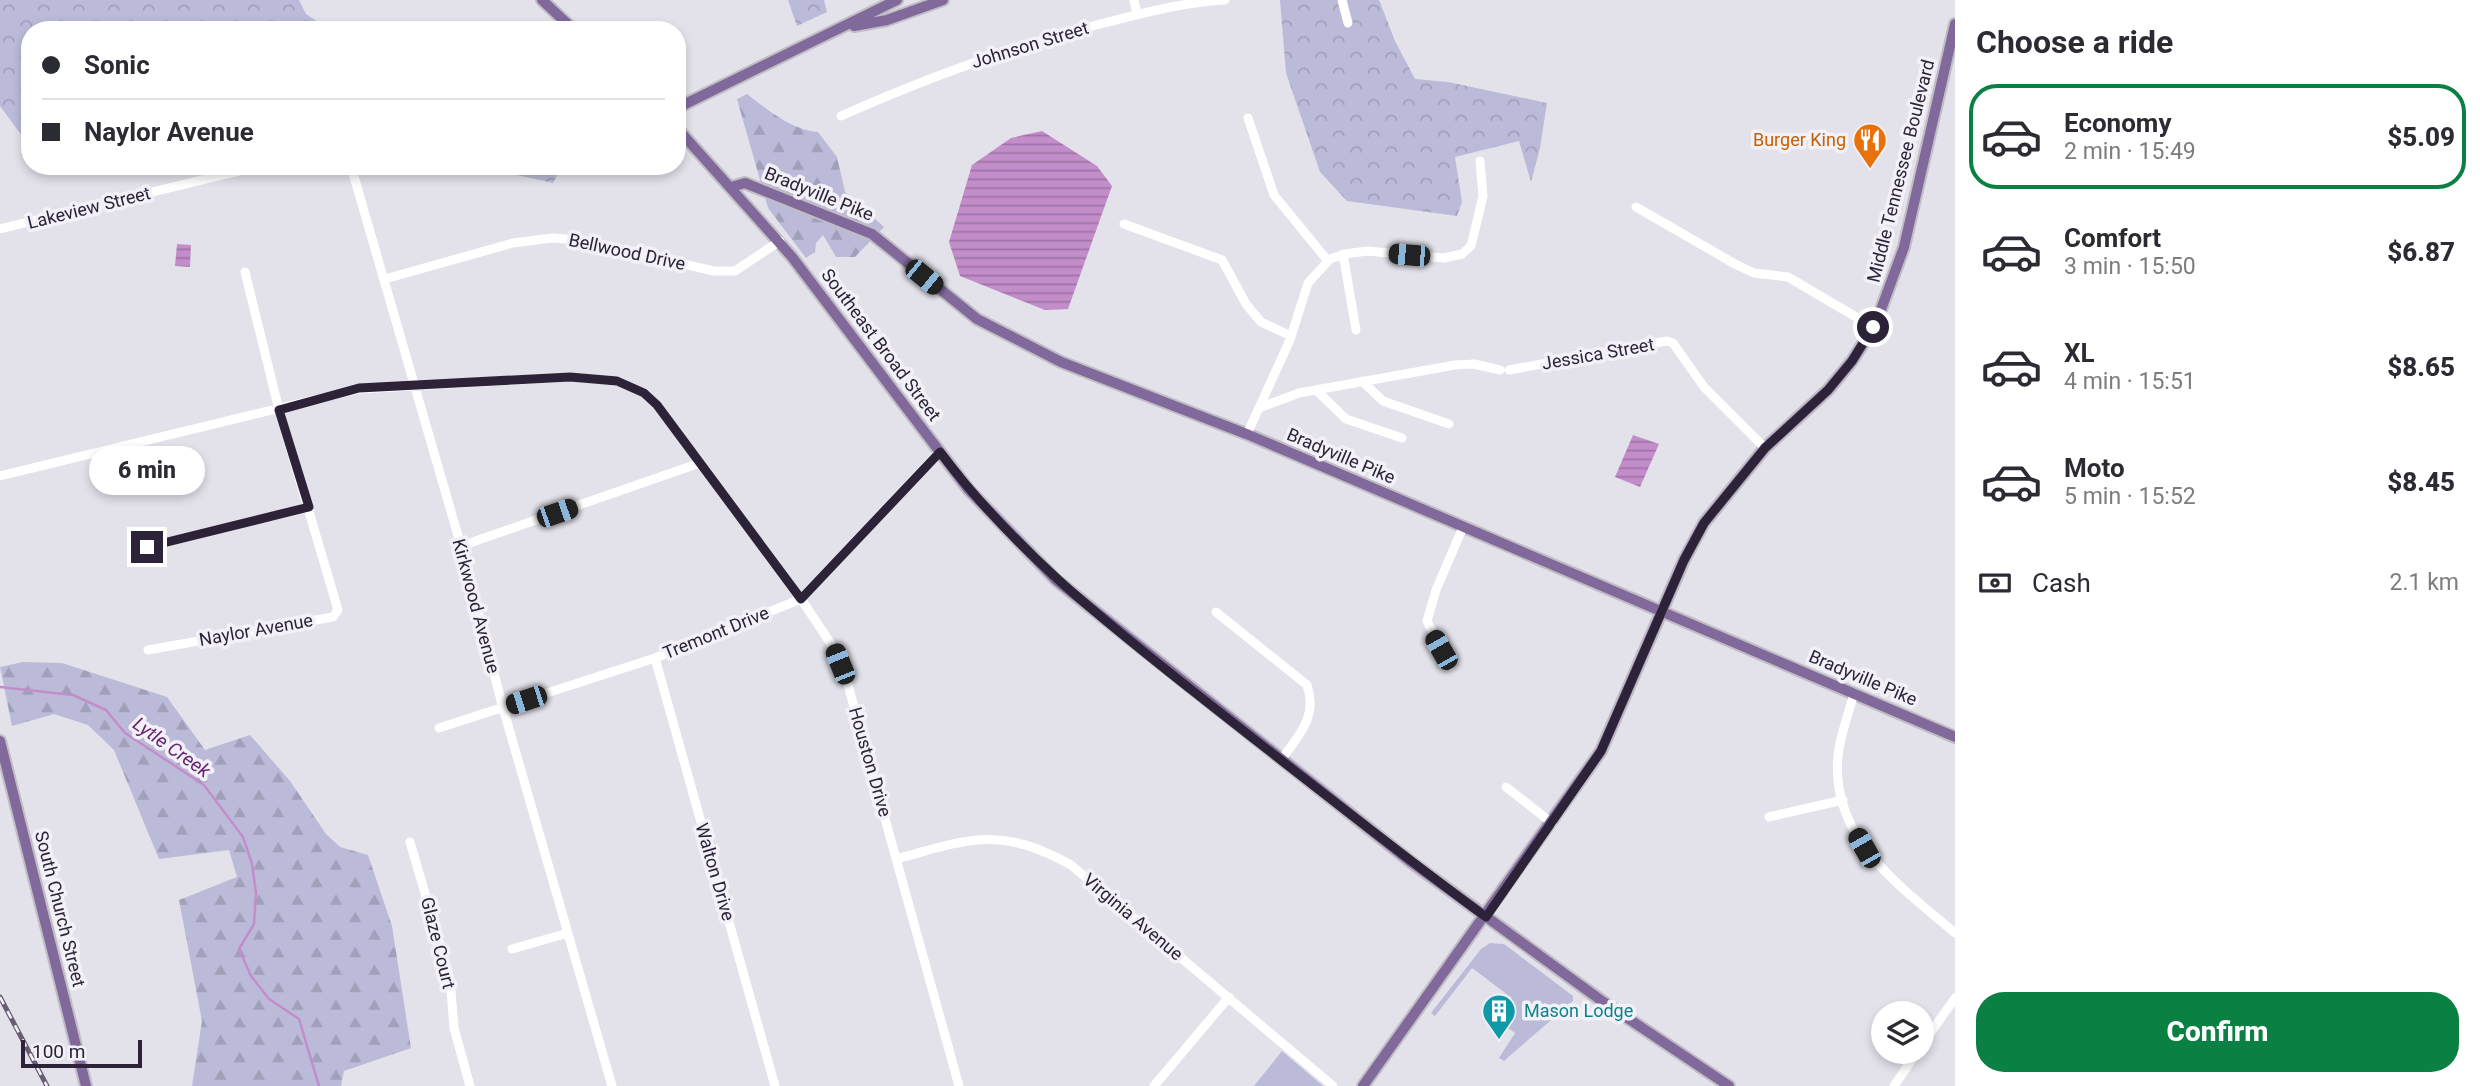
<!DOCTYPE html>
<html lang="en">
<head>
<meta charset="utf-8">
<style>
  :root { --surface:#fff; --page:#f7f7f7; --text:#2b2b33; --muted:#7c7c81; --line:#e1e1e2; --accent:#0b8043 }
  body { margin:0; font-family:Roboto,sans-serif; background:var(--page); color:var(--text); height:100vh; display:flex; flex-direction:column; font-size:26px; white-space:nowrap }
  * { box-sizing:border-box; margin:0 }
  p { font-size:23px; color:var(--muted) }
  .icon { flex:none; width:38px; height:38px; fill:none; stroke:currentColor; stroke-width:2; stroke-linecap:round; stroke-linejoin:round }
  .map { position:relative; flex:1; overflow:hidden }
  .sheet { display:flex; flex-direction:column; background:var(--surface); width:525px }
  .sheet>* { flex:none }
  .top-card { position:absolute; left:21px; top:21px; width:665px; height:154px; border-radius:28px; box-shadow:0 4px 10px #0003; display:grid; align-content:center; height:154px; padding:0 21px; background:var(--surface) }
  .buttons { position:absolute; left:1871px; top:1001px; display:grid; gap:14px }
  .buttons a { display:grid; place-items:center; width:63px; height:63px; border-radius:50%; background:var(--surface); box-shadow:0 4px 10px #0003; font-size:35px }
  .scale { position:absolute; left:21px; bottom:18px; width:121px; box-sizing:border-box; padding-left:7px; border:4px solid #2d2339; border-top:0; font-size:19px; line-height:24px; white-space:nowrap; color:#2d2339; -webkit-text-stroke:5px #f2f1f7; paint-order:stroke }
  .end { position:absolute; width:32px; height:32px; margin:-16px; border:9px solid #2d2339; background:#fff; box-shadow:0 0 0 4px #fff }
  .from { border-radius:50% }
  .bubble { position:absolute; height:49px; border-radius:24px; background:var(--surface); box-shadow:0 4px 10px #0003; font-size:23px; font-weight:800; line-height:49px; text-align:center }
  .car { position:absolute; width:21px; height:42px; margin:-21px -10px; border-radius:9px; box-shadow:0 0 5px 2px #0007; background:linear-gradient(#222 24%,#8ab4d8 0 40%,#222 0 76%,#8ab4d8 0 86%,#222 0) }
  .top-card b { display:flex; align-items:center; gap:24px; height:66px; font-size:26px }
  .top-card b+b { border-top:2px solid var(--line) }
  .top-card i { width:18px; height:18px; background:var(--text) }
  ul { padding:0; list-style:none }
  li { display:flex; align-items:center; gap:21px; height:105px; margin:0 14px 10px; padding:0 7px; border:4px solid transparent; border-radius:28px }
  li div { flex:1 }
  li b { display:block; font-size:26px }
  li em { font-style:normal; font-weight:800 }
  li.current { border-color:var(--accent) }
  li>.icon { width:63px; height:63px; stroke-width:1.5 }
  h2 { padding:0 21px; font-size:32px; line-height:84px }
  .pay { display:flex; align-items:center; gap:18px; height:77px; padding:0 21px; font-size:26px }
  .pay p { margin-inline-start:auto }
  .button { display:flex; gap:14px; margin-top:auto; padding:14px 21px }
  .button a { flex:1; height:80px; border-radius:28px; background:var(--accent); color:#fff; font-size:28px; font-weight:800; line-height:80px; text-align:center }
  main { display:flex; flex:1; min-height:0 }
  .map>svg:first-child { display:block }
</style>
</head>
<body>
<main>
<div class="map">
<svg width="1955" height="1086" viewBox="0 0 1955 1086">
  <defs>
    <pattern id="forest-firs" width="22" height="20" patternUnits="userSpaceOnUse" patternTransform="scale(1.75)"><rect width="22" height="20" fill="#bbbbd9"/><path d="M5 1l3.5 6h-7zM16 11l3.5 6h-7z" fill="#a1a0bb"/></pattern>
    <pattern id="park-crowns" width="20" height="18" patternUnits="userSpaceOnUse" patternTransform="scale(1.75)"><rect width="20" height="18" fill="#bbbbd9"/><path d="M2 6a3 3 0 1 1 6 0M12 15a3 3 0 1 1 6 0" fill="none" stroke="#a1a0bb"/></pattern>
    <pattern id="water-rules" width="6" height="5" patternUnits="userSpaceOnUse" patternTransform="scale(1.75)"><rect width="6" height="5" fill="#c38dca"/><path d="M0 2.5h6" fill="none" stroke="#9f73a5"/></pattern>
  </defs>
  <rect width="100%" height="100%" fill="#e3e1ea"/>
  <path fill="#bbbbd9" d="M1490,943L1504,944L1573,996V1001L1504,1061L1499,1058L1515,1033L1497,1020L1512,998L1472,968L1435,1016L1431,1013L1481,949Z
    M1282,1051L1323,1086H1254Z"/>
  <path fill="url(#forest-firs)" d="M747,94C768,110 791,130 818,132L837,157L845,192L884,227L855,257H836L823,235L816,243L815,252L806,258L768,208L737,99Z
    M23,662L62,663L167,697L205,750L250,735L290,781L326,834L340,847L368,855L392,926L411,1048L344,1071L341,1086H192L202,1021L179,900L237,877L229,850L159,859L114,750L88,725L54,714L12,726L0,667Z"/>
  <path fill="url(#park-crowns)" d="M0,0H299L306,14L330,30H30V140H25L0,106Z
    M788,0H824L827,12L797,26Z
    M1280,0H1379L1395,41L1415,79L1448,82L1547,103L1540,148L1531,182L1519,141L1455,157L1462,202L1457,216L1347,201L1320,172L1286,73Z
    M477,166H562L553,183Z"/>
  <path fill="url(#water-rules)" d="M1042,131L1097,166L1112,186L1068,309L1045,310L960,276L949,242L972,165L1011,138Z
    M177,244L191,245L190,267L175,266Z
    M1633,435L1659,444L1640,487L1615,477Z"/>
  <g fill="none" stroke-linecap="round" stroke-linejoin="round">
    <path stroke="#c38dca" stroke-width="2.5" d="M0,687L73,695L106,710L125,733L204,785L243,837L252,864L256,893L254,924L239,949L251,976L269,999L299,1019L319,1086"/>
    <g stroke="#c0bdc4" stroke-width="14">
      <path id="major" d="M542,0L574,30
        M854,26L887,20L943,0
        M677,108L897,0
        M677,128L792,257L968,489L1056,580L1411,862L1602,1001L1729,1086
        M731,187L745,183L872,234L977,319L1061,362L1249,435L1955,737
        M0,741L86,1086
        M1363,1086L1601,751L1684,560L1704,523L1765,448L1828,390L1852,361L1876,323L1904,247L1955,24"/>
    </g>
    <path stroke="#fff" stroke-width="9" d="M1134,0L1137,14
      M1342,0L1348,23
      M841,116C927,78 1013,46 1104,23C1144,13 1184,2 1225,0
      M1248,118L1274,195L1328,261
      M351,166L461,546L503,708L612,1086
      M1636,207L1735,264L1754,273L1788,277L1873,327
      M1124,224L1222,260L1246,304L1261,322L1291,336
      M0,229L260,166
      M1343,254L1356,330
      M385,279L513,243L552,238L579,240L714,271H735L780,241
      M1509,370L1667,341L1673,343L1704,387L1765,448
      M1362,381L1383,401L1449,424
      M1316,390L1346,419L1402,438
      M1259,408L1299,393L1455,365L1474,364L1500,370
      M1247,434L1290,340L1308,283L1330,259L1345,254L1367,251L1444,258L1462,254L1471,246L1483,196L1480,161
      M0,476L359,389L570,377L617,381L644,393L657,405L801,599L831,644L848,685L959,1086
      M461,546L700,463
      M147,547L309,507
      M1216,612L1307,685C1318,717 1299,735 1281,760
      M148,650L333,617L338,610L279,410L245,272
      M655,658L775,1086
      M1450,666L1427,621L1436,590L1463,527
      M1854,693C1849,713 1840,735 1838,756C1830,838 1900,886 1955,933
      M439,728L655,658L801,599L939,452
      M1506,787L1552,823
      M1769,817L1843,800
      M410,842L450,979L454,1028L470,1086
      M897,859C971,838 1000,826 1071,865L1333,1086
      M512,949L568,933
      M1922,1045L1955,998
      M1154,1086L1229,997
      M1894,1086L1917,1052"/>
    <use href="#major" stroke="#81699b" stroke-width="10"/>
    <g stroke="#685d74" stroke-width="5">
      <path id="rail" d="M0,997L47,1086"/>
    </g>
    <use href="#rail" stroke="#f2f1f7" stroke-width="2.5" stroke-dasharray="8" stroke-linecap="butt"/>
  </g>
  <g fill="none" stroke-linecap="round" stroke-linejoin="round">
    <path stroke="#2d2339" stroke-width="9" d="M147,547L309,507L279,410L359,388L570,377L617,381L644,393L657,405L801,599L940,452C1018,556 1116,630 1217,710C1306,780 1395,850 1486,917L1601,751L1684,560L1704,523L1765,448L1828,390L1852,361L1873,327"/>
  </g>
  <defs>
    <g id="restaurant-pin" transform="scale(1.75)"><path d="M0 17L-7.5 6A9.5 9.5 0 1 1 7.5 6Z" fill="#e8710a" stroke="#f2f1f7"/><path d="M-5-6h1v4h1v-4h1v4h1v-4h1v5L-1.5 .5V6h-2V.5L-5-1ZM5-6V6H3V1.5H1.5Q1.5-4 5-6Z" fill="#fff"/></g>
    <g id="building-pin" transform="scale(1.75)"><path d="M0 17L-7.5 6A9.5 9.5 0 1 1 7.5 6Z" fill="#0f9aa8" stroke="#f2f1f7"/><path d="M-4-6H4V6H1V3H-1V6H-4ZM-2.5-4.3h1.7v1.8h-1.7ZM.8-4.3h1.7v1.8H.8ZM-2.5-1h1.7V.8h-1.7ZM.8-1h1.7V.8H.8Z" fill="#fff"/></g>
  </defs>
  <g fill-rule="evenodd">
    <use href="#restaurant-pin" x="1870" y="140"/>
    <use href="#building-pin" x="1499" y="1011"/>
  </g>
  <g text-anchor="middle" stroke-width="7" stroke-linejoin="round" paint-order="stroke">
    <g font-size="18" fill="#2d2339" stroke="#f2f1f7">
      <text transform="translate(1030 45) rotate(-17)" y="6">Johnson Street</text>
      <text transform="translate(1901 171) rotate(-76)" y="6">Middle Tennessee Boulevard</text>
      <text transform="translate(819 194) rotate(22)" y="6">Bradyville Pike</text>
      <text transform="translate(89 208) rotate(-14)" y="6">Lakeview Street</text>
      <text transform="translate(627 252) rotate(12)" y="6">Bellwood Drive</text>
      <text transform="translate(881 345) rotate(53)" y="6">Southeast Broad Street</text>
      <text transform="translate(1598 354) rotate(-10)" y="6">Jessica Street</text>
      <text transform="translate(1341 456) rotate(23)" y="6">Bradyville Pike</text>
      <text transform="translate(476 606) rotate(75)" y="6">Kirkwood Avenue</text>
      <text transform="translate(256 630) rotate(-10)" y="6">Naylor Avenue</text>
      <text transform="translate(716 633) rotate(-22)" y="6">Tremont Drive</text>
      <text transform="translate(1863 678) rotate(23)" y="6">Bradyville Pike</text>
      <text transform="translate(870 762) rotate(74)" y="6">Houston Drive</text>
      <text transform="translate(715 872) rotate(74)" y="6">Walton Drive</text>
      <text transform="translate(60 909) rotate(76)" y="6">South Church Street</text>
      <text transform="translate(1133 917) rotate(40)" y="6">Virginia Avenue</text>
      <text transform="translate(438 943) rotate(76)" y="6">Glaze Court</text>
    </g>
    <g font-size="18" fill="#c56008" stroke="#f2f1f7" text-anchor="end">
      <text x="1846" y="146">Burger King</text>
    </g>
    <g font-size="18" fill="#0d838f" stroke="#f2f1f7" text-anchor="start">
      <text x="1524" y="1017">Mason Lodge</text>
    </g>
    <g font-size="19" font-style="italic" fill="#67236f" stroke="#f2f1f7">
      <text transform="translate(172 747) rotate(35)" y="7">Lytle Creek</text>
    </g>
  </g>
</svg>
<div class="buttons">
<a><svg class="icon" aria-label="layers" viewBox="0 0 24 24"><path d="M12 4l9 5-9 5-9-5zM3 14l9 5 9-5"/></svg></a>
</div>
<div class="scale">100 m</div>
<i class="end from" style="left:1873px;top:327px"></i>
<i class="end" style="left:147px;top:547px"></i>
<div class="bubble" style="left:89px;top:446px;width:116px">6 min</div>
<i class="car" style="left:1409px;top:255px;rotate:275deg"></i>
<i class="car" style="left:924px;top:277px;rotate:129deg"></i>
<i class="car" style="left:557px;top:513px;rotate:71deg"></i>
<i class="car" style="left:1441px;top:650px;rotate:330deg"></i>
<i class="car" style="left:840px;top:664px;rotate:338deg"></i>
<i class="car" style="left:526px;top:700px;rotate:252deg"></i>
<i class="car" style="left:1864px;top:848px;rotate:330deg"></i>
<div class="top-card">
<b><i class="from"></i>Sonic</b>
<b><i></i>Naylor Avenue</b>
</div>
</div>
<section class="sheet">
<h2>Choose a ride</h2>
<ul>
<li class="current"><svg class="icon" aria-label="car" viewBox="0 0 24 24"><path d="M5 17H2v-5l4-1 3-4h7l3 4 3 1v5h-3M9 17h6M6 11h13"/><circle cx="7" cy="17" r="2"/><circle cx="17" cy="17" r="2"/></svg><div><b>Economy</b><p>2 min · 15:49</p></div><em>$5.09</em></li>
<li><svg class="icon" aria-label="car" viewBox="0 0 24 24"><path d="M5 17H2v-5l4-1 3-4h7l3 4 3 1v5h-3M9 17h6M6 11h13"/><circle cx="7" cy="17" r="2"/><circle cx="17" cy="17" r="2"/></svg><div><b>Comfort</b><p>3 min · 15:50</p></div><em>$6.87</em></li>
<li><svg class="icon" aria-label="car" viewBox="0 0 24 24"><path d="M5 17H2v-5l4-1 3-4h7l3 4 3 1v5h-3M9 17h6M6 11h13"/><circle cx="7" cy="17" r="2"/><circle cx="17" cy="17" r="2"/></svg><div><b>XL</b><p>4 min · 15:51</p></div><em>$8.65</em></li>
<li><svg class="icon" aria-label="car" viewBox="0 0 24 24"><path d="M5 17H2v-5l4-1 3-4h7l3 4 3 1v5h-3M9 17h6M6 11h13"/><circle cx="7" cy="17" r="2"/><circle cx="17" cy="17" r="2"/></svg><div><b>Moto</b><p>5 min · 15:52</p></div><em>$8.45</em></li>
</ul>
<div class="pay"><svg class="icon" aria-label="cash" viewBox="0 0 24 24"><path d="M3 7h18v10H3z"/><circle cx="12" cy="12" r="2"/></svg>Cash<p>2.1 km</p></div>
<div class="button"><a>Confirm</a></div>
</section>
</main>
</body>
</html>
